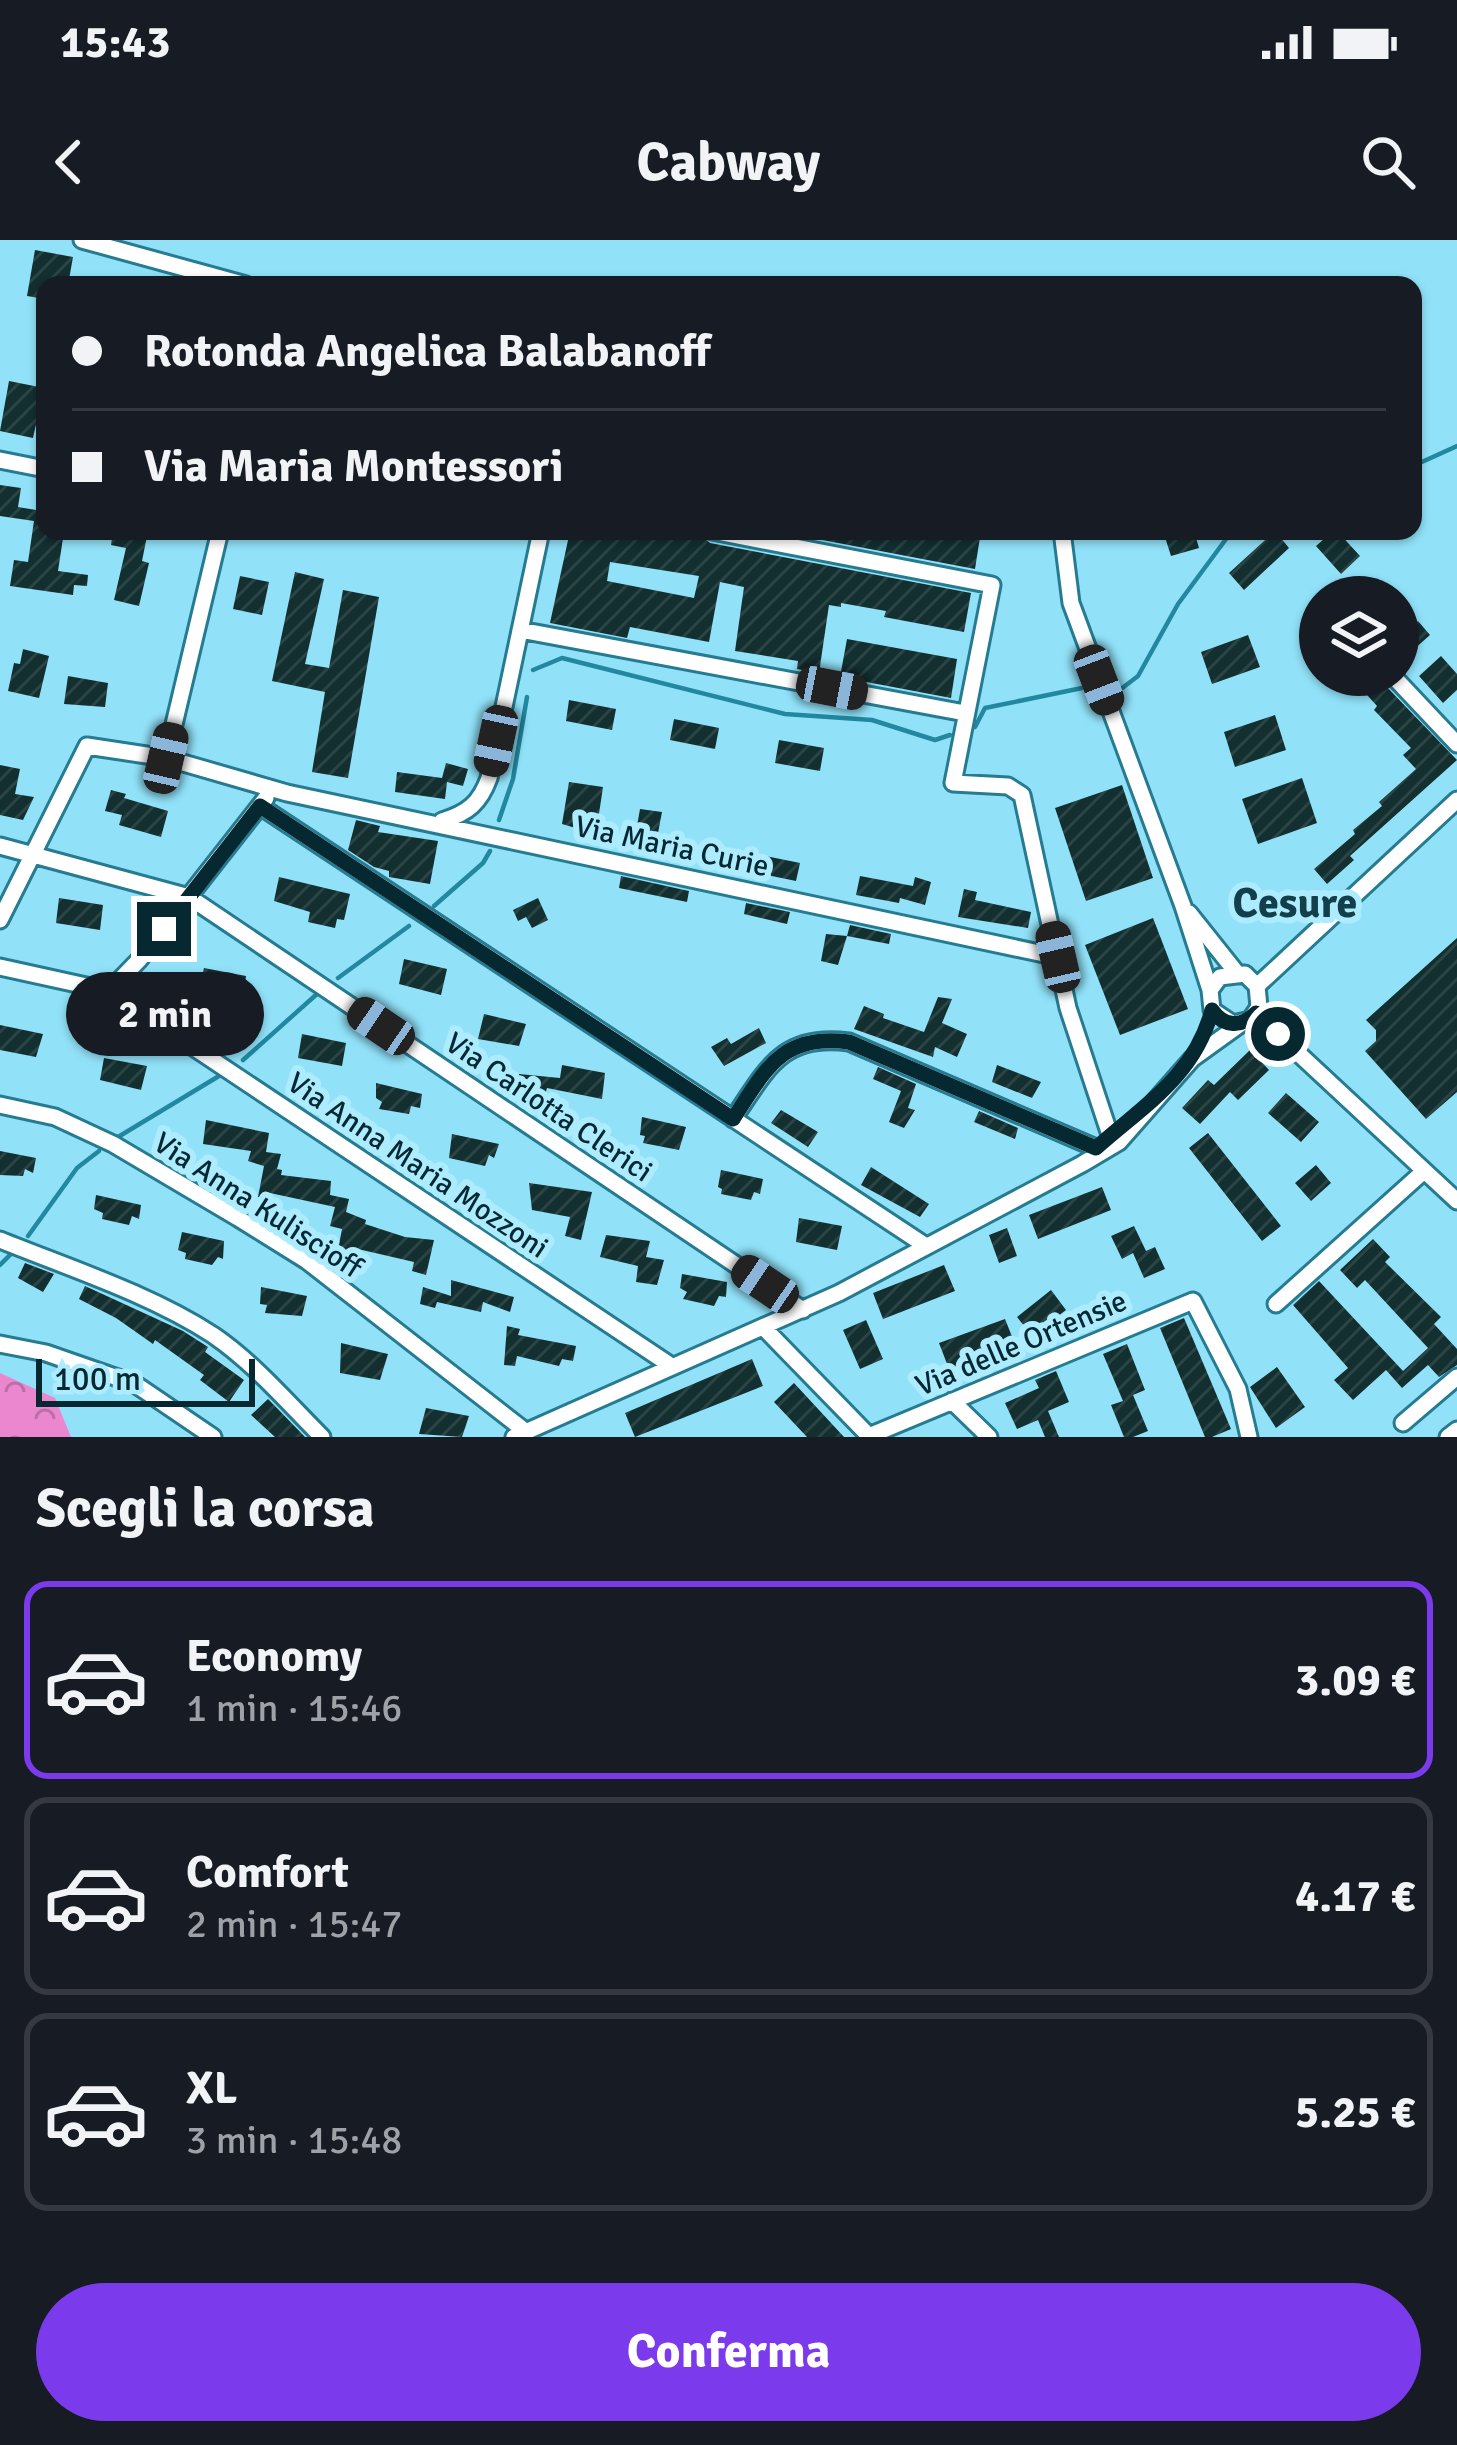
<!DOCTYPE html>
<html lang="it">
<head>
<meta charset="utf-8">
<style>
  :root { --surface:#171b24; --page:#242831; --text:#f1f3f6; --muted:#9ea1a6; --line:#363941; --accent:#7c3aed }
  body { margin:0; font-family:Signika,sans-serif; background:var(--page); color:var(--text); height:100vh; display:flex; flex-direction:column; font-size:45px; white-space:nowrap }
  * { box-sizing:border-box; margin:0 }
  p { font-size:39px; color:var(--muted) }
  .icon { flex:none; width:66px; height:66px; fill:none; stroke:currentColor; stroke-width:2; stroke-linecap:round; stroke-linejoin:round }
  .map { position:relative; height:1197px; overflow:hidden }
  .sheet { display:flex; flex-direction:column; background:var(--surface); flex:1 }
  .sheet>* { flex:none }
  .banner { position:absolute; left:36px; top:36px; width:1386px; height:264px; border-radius:24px; box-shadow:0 3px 9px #0004; display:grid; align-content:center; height:264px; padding:0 36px; background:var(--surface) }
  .controls { position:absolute; left:1299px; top:336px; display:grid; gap:24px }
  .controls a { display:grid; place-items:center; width:120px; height:120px; border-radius:50%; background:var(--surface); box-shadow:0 3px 9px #0004; font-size:60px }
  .scale { position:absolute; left:36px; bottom:30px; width:219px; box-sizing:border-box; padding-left:12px; border:6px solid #052831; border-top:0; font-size:33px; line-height:42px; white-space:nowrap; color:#052831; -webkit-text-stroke:9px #adecff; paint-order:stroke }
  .end { position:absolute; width:54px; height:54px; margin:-27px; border:15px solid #052831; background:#fff; box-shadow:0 0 0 6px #fff }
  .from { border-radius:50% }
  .bubble { position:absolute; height:84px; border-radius:42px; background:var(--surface); box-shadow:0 3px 9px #0004; font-size:39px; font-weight:700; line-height:84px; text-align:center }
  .car { position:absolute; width:36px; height:72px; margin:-36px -18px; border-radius:15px; box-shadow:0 0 9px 3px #0007; background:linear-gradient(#222 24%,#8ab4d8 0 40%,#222 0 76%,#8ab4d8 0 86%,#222 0) }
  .banner b { display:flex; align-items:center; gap:42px; height:114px; font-size:45px }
  .banner b+b { border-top:3px solid var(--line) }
  .banner i { width:30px; height:30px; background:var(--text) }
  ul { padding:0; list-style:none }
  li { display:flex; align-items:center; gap:36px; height:198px; margin:0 24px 18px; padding:0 12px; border:6px solid var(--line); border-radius:24px }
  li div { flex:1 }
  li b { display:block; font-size:45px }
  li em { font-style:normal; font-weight:700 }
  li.current { border-color:var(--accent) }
  li>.icon { width:108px; height:108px; stroke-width:1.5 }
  h2 { padding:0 36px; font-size:54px; line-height:144px }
  .button { display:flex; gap:24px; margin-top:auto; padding:24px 36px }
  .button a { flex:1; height:138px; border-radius:72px; background:var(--accent); color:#fff; font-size:48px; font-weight:700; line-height:138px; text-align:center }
  .status { display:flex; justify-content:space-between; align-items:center; height:84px; padding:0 60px; background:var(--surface); direction:ltr }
  .status svg { height:33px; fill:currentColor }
  header { display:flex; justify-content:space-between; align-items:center; height:156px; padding:0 36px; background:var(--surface); font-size:54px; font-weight:700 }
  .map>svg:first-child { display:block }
</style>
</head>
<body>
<div class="status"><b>15:43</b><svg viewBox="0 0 49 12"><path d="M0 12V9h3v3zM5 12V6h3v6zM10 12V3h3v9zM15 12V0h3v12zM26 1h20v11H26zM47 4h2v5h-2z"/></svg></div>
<header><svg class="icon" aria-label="back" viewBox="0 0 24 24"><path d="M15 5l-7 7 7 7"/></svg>Cabway<svg class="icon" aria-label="search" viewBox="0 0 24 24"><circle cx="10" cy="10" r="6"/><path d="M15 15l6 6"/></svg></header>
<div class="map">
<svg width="1457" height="1197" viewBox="0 0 1457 1197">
  <defs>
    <pattern id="forest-crowns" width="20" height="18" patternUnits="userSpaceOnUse" patternTransform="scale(3)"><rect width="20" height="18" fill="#ea87cf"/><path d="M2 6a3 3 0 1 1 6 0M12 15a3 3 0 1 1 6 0" fill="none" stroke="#bc6ea9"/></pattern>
    <pattern id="building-hatch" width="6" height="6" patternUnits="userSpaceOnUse" patternTransform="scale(3)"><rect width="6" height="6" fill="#132f30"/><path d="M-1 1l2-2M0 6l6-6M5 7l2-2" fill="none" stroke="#2b4446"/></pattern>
  </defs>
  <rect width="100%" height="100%" fill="#91e2f9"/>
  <path fill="url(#forest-crowns)" d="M0,1133L55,1158L71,1197H0Z"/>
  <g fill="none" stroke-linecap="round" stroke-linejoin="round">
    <path stroke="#2188a0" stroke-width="4.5" d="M1413,226L1457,206
      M533,430L562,418L785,474L872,480L935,500L950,495
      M1121,449L1138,436L1178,364L1232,291
      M975,487L985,468L1082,448
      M499,580L513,539L527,457
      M434,666L483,623L490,611
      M338,738L409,686
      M243,820L317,754
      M118,897L219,836
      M28,996L77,928L99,911
      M0,1025L15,1010"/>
  </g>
  <path fill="url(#building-hatch)" fill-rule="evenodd" d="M35,10L73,17L68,45H45V59L27,56Z
    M9,141L44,148L33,198L0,191Z
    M0,245L21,248L18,267L36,270L38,254H45V295L63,298L58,331L88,335L87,346L74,345L73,355L10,346L14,320L28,322L34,281L0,276Z
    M113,291H148L142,321L149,323L139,366L114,360L126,308L111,305Z
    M570,291H655L700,298L701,295L710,303L971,353L964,392L884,377L886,371L841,363V367L829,365L819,433L797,429L798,421L735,411L744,347L720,342L709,402L630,387L627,398L550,383ZM610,322L699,336L694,358L607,341Z
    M775,291H981L975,329Z
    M1172,291H1194L1199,308L1171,316L1164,294Z
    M1275,291L1289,308L1244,350L1229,333Z
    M1333,291H1337L1360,316L1341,334L1316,306Z
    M295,332L324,339L305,424L329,428L343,350L379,357L348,538L312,532L325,452L272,441Z
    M240,336L269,342L262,375L233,369Z
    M1418,381L1430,395L1403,419L1398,413V399Z
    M1248,395L1260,427L1212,444L1201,412Z
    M847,399L957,419L951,458L840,437Z
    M23,409L49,416L39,458L8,451L14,423L20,424Z
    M1441,416L1457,434V450L1443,463L1419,436Z
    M1349,435H1380L1384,444L1457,520L1350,616L1354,620L1327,644L1314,629L1355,594L1353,590L1382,566L1379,562L1416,529L1403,515L1411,508L1374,470L1377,466Z
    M68,436L108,443L105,467L64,464Z
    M569,460L616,469L612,490L566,481Z
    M1275,475L1286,510L1235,527L1224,492Z
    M674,479L719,488L715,509L670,500Z
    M779,500L824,508L820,531L775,523Z
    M446,523L468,529L463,546L447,542L445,559L395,552L397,532L442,538Z
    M0,525L20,529L15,554L34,557L23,580L0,575Z
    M1302,538L1317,583L1258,604L1242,559Z
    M569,542L603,547L596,594L562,584Z
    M1122,545L1153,638L1086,661L1055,568Z
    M111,550L126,554L124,558L168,571L161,597L119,585L122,575L105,571Z
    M640,569L662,572L655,609L634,603Z
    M356,580L380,586L378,592L438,601L430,644L389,637V631L374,627L348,610Z
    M756,614L800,623L796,641L752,632Z
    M621,636L689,651L687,662L619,648Z
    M860,636L913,646L915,637L931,642L925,665L900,658L899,663L856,655Z
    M279,637L350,654L344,680L337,679L335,688L308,682L310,672L274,661Z
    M964,649L977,652L975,660L1031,672L1028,688L958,677Z
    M59,658L103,665L100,690L56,683Z
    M538,658L548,680L532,688L526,677L518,681L513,670Z
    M746,663L790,672L787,684L744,674Z
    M1153,678L1188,769L1120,795L1085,705Z
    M850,685L891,694L889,704L847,696Z
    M826,694L847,696L838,725L821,721Z
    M1457,698V852L1426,879L1365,811L1376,801V790L1366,780Z
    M404,719L447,729L441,755L399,744Z
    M204,728L246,736L243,758L199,750Z
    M938,757L952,759L942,783L967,794L957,817L935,807L933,817L854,789L864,766L884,774L883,778L924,792Z
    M484,774L526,784L519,806L478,799Z
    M0,785L43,794L36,817L0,810Z
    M759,788L766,803L724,826L711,807L727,798L731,804Z
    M302,794L346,803L342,826L298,818Z
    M1250,810L1269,830L1238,860L1230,852L1200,884L1182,868L1208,840L1214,845Z
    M104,818L147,826L141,850L100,840Z
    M562,825L605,833L602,859L547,848L543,862L533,860L535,845L518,841L519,834L560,838Z
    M997,825L1041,842L1032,858L992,842Z
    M878,827L916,844L908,868L915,870L904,888L889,882L901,851L873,839Z
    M376,843L422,854L420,868L411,866L409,874L379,869L382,862L376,858Z
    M1286,853L1319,882L1301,902L1268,873Z
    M781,870L818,892L808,907L771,883Z
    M979,871L1018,888L1015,899L974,882Z
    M642,877L686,887L679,910L643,903L645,896L640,895Z
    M206,880L269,893L266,912L281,914L277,929L282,930L281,935L331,941L330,955L349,959L346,972L366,980L365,984L405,997L434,1000L426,1035L412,1031L414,1022L358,1009L356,1015L338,1010L342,989L330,986L335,967L270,953L269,960L258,957L264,926L248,921L251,911L203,904Z
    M1208,893L1281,986L1262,1001L1189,908Z
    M452,894L499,904L494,918L489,915L485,926L449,918Z
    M0,911L36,918L33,933L25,929L23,936L0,935Z
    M1316,925L1331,943L1311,961L1295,943Z
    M871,927L929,964L920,977L861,945Z
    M721,930L763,939L760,954L754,952L751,960L721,954L722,949L718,947Z
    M529,943L592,952L581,1000L565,996L570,977L532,970Z
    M1102,947L1111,970L1038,999L1029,975Z
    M96,955L141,965L139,979L132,976L129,985L102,979L103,973L94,969Z
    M799,978L842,986L837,1010L796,1002Z
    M1134,986L1146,1011L1155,1007L1165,1029L1144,1038L1133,1013L1122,1019L1111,996Z
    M1007,988L1017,1016L999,1023L989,995Z
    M182,992L224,1001L223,1019L218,1017L212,1025L185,1019L186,1013L178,1010Z
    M606,995L650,1001L646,1017L664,1020L657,1045L636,1042L638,1026L600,1017Z
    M1373,999L1390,1017L1385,1022L1441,1077L1434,1084L1457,1109V1125L1439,1137L1428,1125L1402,1148L1386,1130L1353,1160L1334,1140L1348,1128L1293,1065L1319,1041L1403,1131L1428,1108L1365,1040L1357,1048L1340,1030Z
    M25,1023L54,1034L43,1052L18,1038Z
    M944,1025L955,1051L883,1079L873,1053Z
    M682,1034L727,1042L726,1057L719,1056L714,1066L683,1059L687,1052L680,1048Z
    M451,1040L514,1057L510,1072L483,1062L481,1072L437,1062L435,1068L420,1064L423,1047L451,1056Z
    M85,1046L183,1091L208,1107L205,1112L244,1140L229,1162L200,1140L204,1135L155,1100L153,1104L116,1078L79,1059Z
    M261,1047L307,1056L302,1076L265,1073L267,1065L260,1064Z
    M1051,1050L1066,1070L1032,1096L1017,1077Z
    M1184,1078L1231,1189L1212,1197H1205L1160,1088Z
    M1005,1079L1015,1104L949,1129L939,1103Z
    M866,1080L883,1119L860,1129L843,1090Z
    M507,1086L520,1089L518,1095L576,1106L573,1121L562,1119L559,1126L517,1116L515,1126L504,1125Z
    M341,1103L388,1114L380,1140L340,1133Z
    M1127,1104L1145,1150L1133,1155L1148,1191L1133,1197H1124L1111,1165L1123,1161L1103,1114Z
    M752,1119L763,1146L635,1197L625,1173Z
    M1277,1127L1305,1167L1276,1188L1250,1147Z
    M1056,1131L1069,1162L1048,1171L1059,1197H1045L1038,1180L1017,1189L1005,1163L1039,1148L1035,1140Z
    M794,1143L844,1197H807L774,1162Z
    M268,1159L274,1165L305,1197H275L251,1175Z
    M426,1168L469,1176L462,1197L419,1194Z"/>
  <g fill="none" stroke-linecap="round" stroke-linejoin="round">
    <g stroke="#267b91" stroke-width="21">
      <path id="minor" d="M82,0L246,45
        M0,220L45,229
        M712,291L992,345L953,543L1008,546L1022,555L1068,768L1110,895
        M1062,291L1071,363L1183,666L1210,750L1212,770L1233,784L1250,780L1259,767L1257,746L1245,734L1220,737L1210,750
        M520,390L965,473
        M1392,435L1457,504
        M166,518L287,553L1058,717
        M260,566L926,1006
        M442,581C468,573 480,563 489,538L541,291
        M0,606L189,657L803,1070
        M1189,673L1236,732
        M0,680L87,506L166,518L220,291
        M0,727L109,751L670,1125
        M1257,746L1457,560
        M109,751L139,720L266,558
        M1256,774L1457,961
        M0,865L55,877L113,904L238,978L307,1021L525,1191
        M733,879C767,829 782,793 849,802L1096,908
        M0,1000C69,1028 150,1054 213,1095C254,1123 287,1162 322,1197
        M1276,1064L1424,931
        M764,1088L870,1197
        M0,1104L46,1113L135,1144L213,1197
        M952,1161L989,1197
        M1403,1183L1457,1137
        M869,1196L1193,1061L1238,1149L1249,1197
        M514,1197L839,1053L1082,924L1119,902L1192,819L1242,783
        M1448,1197L1457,1190"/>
    </g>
    <use href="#minor" stroke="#fff" stroke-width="15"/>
  </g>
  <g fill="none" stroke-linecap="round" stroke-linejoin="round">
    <path stroke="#052831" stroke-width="15" d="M164,689L260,566L733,879C766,829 782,793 849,802L1096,908C1144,865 1194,837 1212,770C1224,787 1241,788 1256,773L1278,794"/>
  </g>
  <g text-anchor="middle" stroke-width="12" stroke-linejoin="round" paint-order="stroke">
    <g font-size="30" fill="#052831" stroke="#adecff">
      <text transform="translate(672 606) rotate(12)" y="10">Via Maria Curie</text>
      <text transform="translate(549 867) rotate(34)" y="10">Via Carlotta Clerici</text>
      <text transform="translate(418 925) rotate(34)" y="10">Via Anna Maria Mozzoni</text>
      <text transform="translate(258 965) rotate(33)" y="10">Via Anna Kuliscioff</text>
      <text transform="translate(1021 1103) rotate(-23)" y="10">Via delle Ortensie</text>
    </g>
    <g font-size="42" font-weight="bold" fill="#123f4a" stroke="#adecff">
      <text x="1295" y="677">Cesure</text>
    </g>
  </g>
</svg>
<div class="controls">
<a><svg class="icon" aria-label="layers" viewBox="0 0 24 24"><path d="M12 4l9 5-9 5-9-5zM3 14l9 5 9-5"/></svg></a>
</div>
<div class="scale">100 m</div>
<i class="end from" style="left:1278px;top:794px"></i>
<i class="end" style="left:164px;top:689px"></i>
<div class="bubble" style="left:66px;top:732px;width:198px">2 min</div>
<i class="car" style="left:1099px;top:440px;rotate:159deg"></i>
<i class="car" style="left:832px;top:448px;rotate:101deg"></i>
<i class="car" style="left:496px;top:501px;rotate:192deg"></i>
<i class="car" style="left:166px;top:518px;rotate:13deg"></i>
<i class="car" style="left:1058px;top:717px;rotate:347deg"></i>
<i class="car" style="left:381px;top:786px;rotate:304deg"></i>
<i class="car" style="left:765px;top:1044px;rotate:304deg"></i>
<div class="banner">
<b><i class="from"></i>Rotonda Angelica Balabanoff</b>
<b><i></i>Via Maria Montessori</b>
</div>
</div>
<section class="sheet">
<h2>Scegli la corsa</h2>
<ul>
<li class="current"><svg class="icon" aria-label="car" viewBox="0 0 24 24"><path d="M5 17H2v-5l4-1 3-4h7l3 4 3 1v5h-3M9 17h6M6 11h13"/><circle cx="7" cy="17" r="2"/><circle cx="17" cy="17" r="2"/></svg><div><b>Economy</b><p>1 min · 15:46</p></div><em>3.09 €</em></li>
<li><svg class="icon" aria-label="car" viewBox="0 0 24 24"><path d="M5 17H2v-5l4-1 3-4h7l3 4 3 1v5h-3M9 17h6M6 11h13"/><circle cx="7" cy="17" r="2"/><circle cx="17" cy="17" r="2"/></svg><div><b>Comfort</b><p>2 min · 15:47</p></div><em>4.17 €</em></li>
<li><svg class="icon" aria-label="car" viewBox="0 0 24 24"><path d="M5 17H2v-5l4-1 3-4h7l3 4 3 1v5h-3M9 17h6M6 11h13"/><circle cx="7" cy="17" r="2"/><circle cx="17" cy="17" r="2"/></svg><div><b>XL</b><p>3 min · 15:48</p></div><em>5.25 €</em></li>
</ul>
<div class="button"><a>Conferma</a></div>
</section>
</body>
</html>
